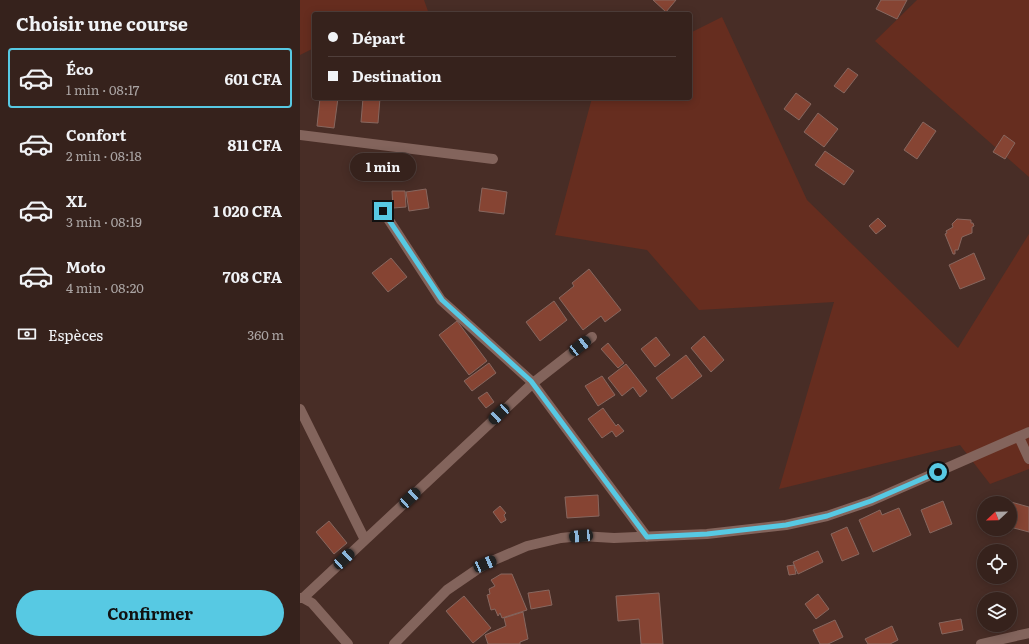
<!DOCTYPE html>
<html lang="fr">
<head>
<meta charset="utf-8">
<style>
  :root { --surface:#36221c; --page:#3d2a25; --text:#f1f3f6; --muted:#aaa4a3; --line:#503f3b; --accent:#57c9e3 }
  body { margin:0; font-family:Literata,serif; background:var(--page); color:var(--text); height:100vh; display:flex; flex-direction:column; font-size:15px; white-space:nowrap }
  * { box-sizing:border-box; margin:0 }
  p { font-size:13px; color:var(--muted) }
  .icon { flex:none; width:22px; height:22px; fill:none; stroke:currentColor; stroke-width:2; stroke-linecap:round; stroke-linejoin:round }
  .map { position:relative; flex:1; overflow:hidden }
  .panel { display:flex; flex-direction:column; background:var(--surface); width:300px }
  .panel>* { flex:none }
  .top-card { position:absolute; left:12px; top:12px; width:380px; height:88px; border-radius:4px; box-shadow:0 2px 10px #0003,0 0 0 1px var(--line); display:grid; align-content:center; height:88px; padding:0 16px; background:var(--surface) }
  .needle { width:26px; rotate:248deg }
  .fabs { position:absolute; left:677px; top:496px; display:grid; gap:8px }
  .fabs a { display:grid; place-items:center; width:40px; height:40px; border-radius:50%; background:var(--surface); box-shadow:0 2px 10px #0003,0 0 0 1px var(--line); font-size:20px }
  .end { position:absolute; width:18px; height:18px; margin:-9px; border:5px solid #57c9e3; background:#111; box-shadow:0 0 0 2px #111 }
  .from { border-radius:50% }
  .bubble { position:absolute; height:28px; border-radius:14px; background:var(--surface); box-shadow:0 2px 10px #0003,0 0 0 1px var(--line); font-size:13px; font-weight:700; line-height:28px; text-align:center }
  .car { position:absolute; width:12px; height:24px; margin:-12px -6px; border-radius:5px; box-shadow:0 0 3px 1px #0007; background:linear-gradient(#222 24%,#8ab4d8 0 40%,#222 0 76%,#8ab4d8 0 86%,#222 0) }
  .top-card b { display:flex; align-items:center; gap:14px; height:38px; font-size:15px }
  .top-card b+b { border-top:1px solid var(--line) }
  .top-card i { width:10px; height:10px; background:var(--text) }
  ul { padding:0; list-style:none }
  li { display:flex; align-items:center; gap:12px; height:60px; margin:0 8px 6px; padding:0 8px; border:2px solid transparent; border-radius:4px }
  li div { flex:1 }
  li b { display:block; font-size:15px }
  li em { font-style:normal; font-weight:700 }
  li.selected { border-color:var(--accent) }
  li>.icon { width:36px; height:36px; stroke-width:1.5 }
  h2 { padding:0 16px; font-size:18px; line-height:48px }
  .pay { display:flex; align-items:center; gap:10px; height:44px; padding:0 16px; font-size:15px }
  .pay p { margin-inline-start:auto }
  .cta { display:flex; gap:8px; margin-top:auto; padding:8px 16px }
  .cta a { flex:1; height:46px; border-radius:24px; background:var(--accent); color:#111; font-size:16px; font-weight:700; line-height:46px; text-align:center }
  main { display:flex; flex:1; min-height:0 }
  .map>svg:first-child { display:block }
</style>
</head>
<body>
<main>
<section class="panel">
<h2>Choisir une course</h2>
<ul>
<li class="selected"><svg class="icon" aria-label="car" viewBox="0 0 24 24"><path d="M5 17H2v-5l4-1 3-4h7l3 4 3 1v5h-3M9 17h6M6 11h13"/><circle cx="7" cy="17" r="2"/><circle cx="17" cy="17" r="2"/></svg><div><b>Éco</b><p>1 min · 08:17</p></div><em>601 CFA</em></li>
<li><svg class="icon" aria-label="car" viewBox="0 0 24 24"><path d="M5 17H2v-5l4-1 3-4h7l3 4 3 1v5h-3M9 17h6M6 11h13"/><circle cx="7" cy="17" r="2"/><circle cx="17" cy="17" r="2"/></svg><div><b>Confort</b><p>2 min · 08:18</p></div><em>811 CFA</em></li>
<li><svg class="icon" aria-label="car" viewBox="0 0 24 24"><path d="M5 17H2v-5l4-1 3-4h7l3 4 3 1v5h-3M9 17h6M6 11h13"/><circle cx="7" cy="17" r="2"/><circle cx="17" cy="17" r="2"/></svg><div><b>XL</b><p>3 min · 08:19</p></div><em>1 020 CFA</em></li>
<li><svg class="icon" aria-label="car" viewBox="0 0 24 24"><path d="M5 17H2v-5l4-1 3-4h7l3 4 3 1v5h-3M9 17h6M6 11h13"/><circle cx="7" cy="17" r="2"/><circle cx="17" cy="17" r="2"/></svg><div><b>Moto</b><p>4 min · 08:20</p></div><em>708 CFA</em></li>
</ul>
<div class="pay"><svg class="icon" aria-label="cash" viewBox="0 0 24 24"><path d="M3 7h18v10H3z"/><circle cx="12" cy="12" r="2"/></svg>Espèces<p>360 m</p></div>
<div class="cta"><a>Confirmer</a></div>
</section>
<div class="map">
<svg width="729" height="644" viewBox="0 0 729 644">
  <rect width="100%" height="100%" fill="#482d26"/>
  <path fill="#662d1f" d="M0,0H124L129,14H14V48L0,55Z
    M617,0H729V177L575,41Z
    M422,17L507,200L658,348L729,234V469L690,484L660,445L479,489L534,302L399,310L347,250L255,235L292,98H390V33Z"/>
  <path fill="#864433" stroke="#87675f" d="M353,0H376L366,12Z
    M581,0H607L597,19L576,9Z
    M548,68L558,75L544,93L534,86Z
    M496,93L511,104L499,120L484,109Z
    M20,98H38L34,128L17,126Z
    M63,98H80L78,123L61,122Z
    M518,113L538,129L524,147L504,132Z
    M623,122L636,131L617,159L604,150Z
    M704,135L715,143L705,159L693,152Z
    M525,151L554,171L544,185L515,165Z
    M182,188L207,192L204,214L179,211Z
    M126,189L129,208L109,211L106,192Z
    M92,191H105L106,207L93,208Z
    M578,218L586,226L576,234L569,226Z
    M657,219L671,220V223H673L674,226L672,227V233L662,237L658,250H655V254H653L645,234L647,233L646,231L653,227L652,224Z
    M674,253L685,279L660,289L649,265Z
    M91,258L107,277L88,292L72,273Z
    M289,269L321,310L305,322L301,316L283,330L259,298L274,286L272,283Z
    M254,301L267,320L240,341L226,322Z
    M157,321L187,361L169,375L139,335Z
    M404,336L424,360L411,372L391,348Z
    M356,337L370,355L355,367L341,349Z
    M308,343L324,363L318,368L301,349Z
    M386,355L402,376L372,399L356,378Z
    M189,363L196,373L172,391L164,381Z
    M326,364L347,391L340,397L333,387L322,396L308,378Z
    M302,376L315,395L298,406L285,386Z
    M187,392L194,402L186,408L178,398Z
    M303,408L316,426L318,424L324,431L316,437L312,431L302,438L288,419Z
    M298,495L299,516L267,518L265,497Z
    M643,501L652,524L630,533L621,510Z
    M711,502L729,507V532L710,527Z
    M200,506L206,513L204,515L206,520L201,523L193,512Z
    M599,508L611,535L573,552L559,520L580,510L582,515Z
    M29,521L47,543L34,554L16,532Z
    M547,527L559,554L542,561L531,534Z
    M518,551L523,562L498,574L493,562Z
    M494,565L496,574L489,575L487,566Z
    M201,574H212L227,610L202,618L200,613L198,616L195,609L191,610L187,595L190,594L189,589L195,586L191,580Z
    M249,590L252,605L231,609L228,593Z
    M359,593L363,644H341L339,619L318,621L316,596Z
    M518,594L529,609L516,619L505,604Z
    M164,596L191,628L173,643L146,611Z
    M223,612L228,639L220,642V644H188L185,635L206,626L204,618Z
    M661,619L663,630L642,634L639,623Z
    M535,620L543,637L528,644H520L513,630Z
    M592,626L598,640L590,644H568L565,639Z"/>
  <g fill="none" stroke-linecap="round" stroke-linejoin="round">
    <path stroke="#83645c" stroke-width="10" d="M0,135L193,159
      M83,211L141,300L231,381L347,537
      M0,409L65,540
      M719,437L729,459
      M0,598H3L12,603L48,644
      M3,598L233,383L292,337
      M94,644L147,590L185,564L227,546L261,538L281,536L314,538L407,534L486,525L527,516L571,501L729,432
      M681,644L729,633"/>
  </g>
  <g fill="none" stroke-linecap="round" stroke-linejoin="round">
    <path stroke="#57c9e3" stroke-width="5" d="M83,211L142,300L231,381L347,537L407,534L486,525L527,516L571,501L638,472"/>
  </g>
</svg>
<div class="fabs">
<a><svg class="needle" viewBox="-14 -14 28 28"><path d="M0-13l5 13h-10z" fill="#e53935"/><path d="M0 13l5-13h-10z" fill="#aaa4a3"/></svg></a>
<a><svg class="icon" aria-label="locate" viewBox="0 0 24 24"><circle cx="12" cy="12" r="6"/><path d="M12 2v4M12 18v4M2 12h4M18 12h4"/></svg></a>
<a><svg class="icon" aria-label="layers" viewBox="0 0 24 24"><path d="M12 4l9 5-9 5-9-5zM3 14l9 5 9-5"/></svg></a>
</div>
<i class="end from" style="left:638px;top:472px"></i>
<i class="end" style="left:83px;top:211px"></i>
<div class="bubble" style="left:50px;top:153px;width:66px">1 min</div>
<i class="car" style="left:280px;top:346px;rotate:52deg"></i>
<i class="car" style="left:199px;top:414px;rotate:227deg"></i>
<i class="car" style="left:110px;top:498px;rotate:47deg"></i>
<i class="car" style="left:281px;top:536px;rotate:265deg"></i>
<i class="car" style="left:44px;top:559px;rotate:47deg"></i>
<i class="car" style="left:185px;top:564px;rotate:67deg"></i>
<div class="top-card">
<b><i class="from"></i>Départ</b>
<b><i></i>Destination</b>
</div>
</div>
</main>
</body>
</html>
